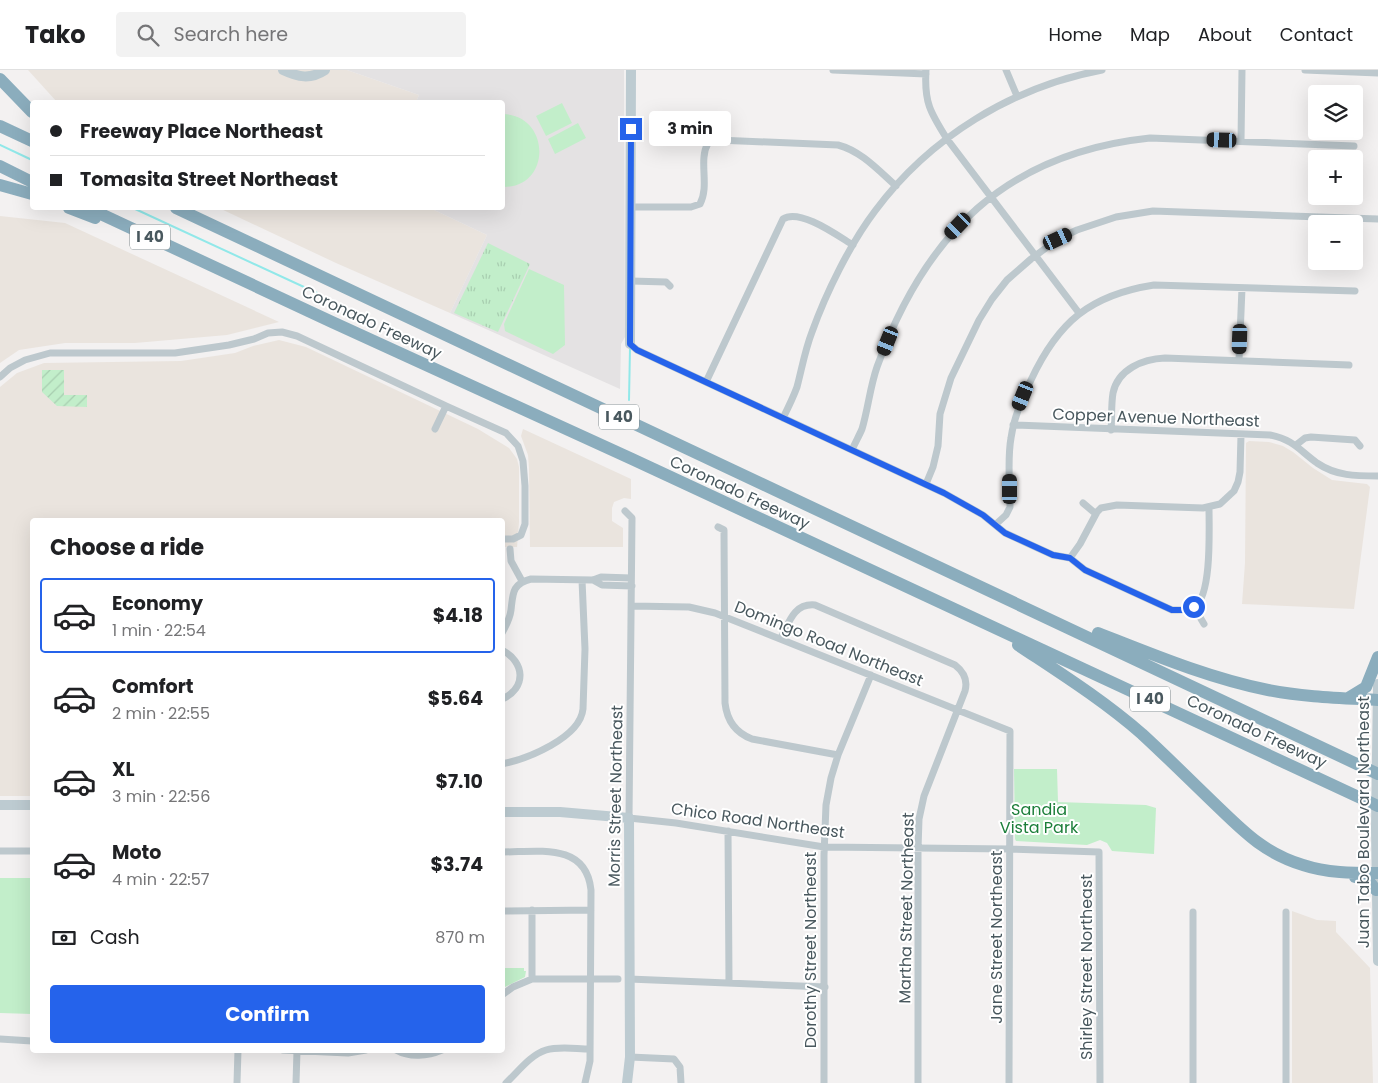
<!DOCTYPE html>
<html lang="en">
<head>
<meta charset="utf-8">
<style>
  :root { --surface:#fff; --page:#f2f2f2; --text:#202124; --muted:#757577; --line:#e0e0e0; --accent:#2563eb }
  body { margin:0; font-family:Poppins,sans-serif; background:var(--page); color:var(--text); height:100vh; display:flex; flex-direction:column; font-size:19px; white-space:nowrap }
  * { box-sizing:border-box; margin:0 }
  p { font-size:16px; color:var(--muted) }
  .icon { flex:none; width:28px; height:28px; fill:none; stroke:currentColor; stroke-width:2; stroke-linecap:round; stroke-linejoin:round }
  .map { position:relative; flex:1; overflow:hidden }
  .side { position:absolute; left:30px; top:448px; width:475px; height:535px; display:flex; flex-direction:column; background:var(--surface); border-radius:5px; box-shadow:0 5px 20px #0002 }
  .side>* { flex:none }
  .hud { position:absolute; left:30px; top:30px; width:475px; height:110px; border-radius:5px; box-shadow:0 5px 20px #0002; display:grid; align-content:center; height:110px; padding:0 20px; background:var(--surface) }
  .buttons { position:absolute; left:1308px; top:15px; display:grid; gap:10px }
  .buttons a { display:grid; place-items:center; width:55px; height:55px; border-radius:5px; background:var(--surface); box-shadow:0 5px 20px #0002; font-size:25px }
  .end { position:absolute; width:22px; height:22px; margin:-11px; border:6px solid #2563eb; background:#fff; box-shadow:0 0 0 2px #fff }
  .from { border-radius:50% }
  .bubble { position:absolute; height:35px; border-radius:5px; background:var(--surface); box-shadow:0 5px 20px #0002; font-size:16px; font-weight:700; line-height:35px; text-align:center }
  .car { position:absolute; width:15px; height:30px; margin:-15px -8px; border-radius:6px; box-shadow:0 0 4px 1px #0007; background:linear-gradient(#222 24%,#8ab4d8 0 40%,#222 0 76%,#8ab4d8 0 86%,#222 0) }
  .hud b { display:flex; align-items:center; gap:18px; height:48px; font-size:19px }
  .hud b+b { border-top:1px solid var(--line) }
  .hud i { width:12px; height:12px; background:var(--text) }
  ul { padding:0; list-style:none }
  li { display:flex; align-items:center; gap:15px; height:75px; margin:0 10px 8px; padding:0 10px; border:2px solid transparent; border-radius:5px }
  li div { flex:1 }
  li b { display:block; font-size:19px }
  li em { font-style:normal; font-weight:700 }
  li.on { border-color:var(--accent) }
  li>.icon { width:45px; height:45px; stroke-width:1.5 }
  h2 { padding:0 20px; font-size:22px; line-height:60px }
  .pay { display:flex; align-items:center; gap:12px; height:55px; padding:0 20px; font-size:19px }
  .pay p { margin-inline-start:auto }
  .primary-button { display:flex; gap:10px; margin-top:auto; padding:10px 20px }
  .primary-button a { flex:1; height:58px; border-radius:5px; background:var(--accent); color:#fff; font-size:20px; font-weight:700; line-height:58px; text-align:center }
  header { display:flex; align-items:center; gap:30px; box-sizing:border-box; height:70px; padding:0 25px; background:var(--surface); border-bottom:1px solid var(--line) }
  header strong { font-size:24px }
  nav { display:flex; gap:28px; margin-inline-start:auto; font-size:18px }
  .search { width:350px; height:45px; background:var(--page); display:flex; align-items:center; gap:12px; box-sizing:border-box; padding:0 18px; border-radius:5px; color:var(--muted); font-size:19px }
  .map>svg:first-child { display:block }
</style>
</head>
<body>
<header>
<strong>Tako</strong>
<div class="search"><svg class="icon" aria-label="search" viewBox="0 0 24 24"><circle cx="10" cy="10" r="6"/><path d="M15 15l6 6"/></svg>Search here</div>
<nav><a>Home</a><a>Map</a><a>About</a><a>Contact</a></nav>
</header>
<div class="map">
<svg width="1378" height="1013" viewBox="0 0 1378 1013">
  <defs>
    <pattern id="grass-tufts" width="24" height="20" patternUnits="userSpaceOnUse" patternTransform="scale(1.25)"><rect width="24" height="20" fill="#c2eeca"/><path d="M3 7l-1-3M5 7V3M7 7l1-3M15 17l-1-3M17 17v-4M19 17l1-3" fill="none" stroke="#a8ceb0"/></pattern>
    <pattern id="garden-furrows" width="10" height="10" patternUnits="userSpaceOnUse" patternTransform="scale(1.25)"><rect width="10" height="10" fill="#c2eeca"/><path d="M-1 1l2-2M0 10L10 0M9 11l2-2" fill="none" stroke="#a8ceb0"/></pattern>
  </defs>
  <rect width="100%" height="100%" fill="#f3f1f1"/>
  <path fill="#eae4de" d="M28,0H347L419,25L416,32H57Z
    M219,138H430L487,165L450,243L336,193Z
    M0,146L65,153L279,252L227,265L135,273H65L19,280L0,293Z
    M279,270L306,277L478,359L509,378L517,389L519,397V452L517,477H503L502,450H32V726H0V317L17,303L44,293L181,291L235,283L253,276Z
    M523,359L631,409V429L624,428L614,432L612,438V451L623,458V477H530L529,398L528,385L521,366Z
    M1249,371L1269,372L1283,376L1293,382L1313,398L1332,410L1367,414L1370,417L1354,539L1242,534L1245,493L1246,373Z
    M1292,841L1317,850L1336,851V862L1370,898L1373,1013H1292Z"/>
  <path fill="#e4e2e3" d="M347,0H624L625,267L621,274L620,319L450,243L487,165L430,138H502V32H416L419,25Z"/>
  <path fill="url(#grass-tufts)" d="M488,173L530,194L498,262L454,243Z"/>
  <path fill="#c2eeca" d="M562,33L572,53L546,66L536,46Z
    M503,44C551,45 552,118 503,117Z
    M578,53L586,68L555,84L548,69Z
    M529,199L564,215L565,275L553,284L505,261L504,254Z
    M1014,699H1057L1058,732L1146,735L1156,738L1154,784L1112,781L1107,773L1100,770L1087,775L1016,771L1015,769Z
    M0,808H32V944L0,943Z
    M503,898H524V901H526L525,907L503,918Z"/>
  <path fill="url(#garden-furrows)" d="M42,300H64V325H87V337L57,336L42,322Z"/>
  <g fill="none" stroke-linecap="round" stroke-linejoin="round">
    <path stroke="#91e8e9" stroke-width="2" d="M0,75L32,90
      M133,138L317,223
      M629,330L630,278"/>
    <path stroke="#bdc8cd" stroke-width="7" d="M833,0L926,4
      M926,0C924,32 930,42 947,69L1079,243
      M1006,0L1017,26
      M1305,0L1378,3
      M1241,71L1242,0
      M632,137H691L700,134C710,115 698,91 708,73L718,70L838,75C861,81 878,100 896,116
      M631,211L666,212L670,216
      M630,274L637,280L944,423L983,445L1005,463L1053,485L1070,488L1085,500L1172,540C1179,540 1188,541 1195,537C1212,524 1209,459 1209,437
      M1239,290L1242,218
      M0,307L10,298L25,290L50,283H175L229,275L254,269L268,263L282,262L297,266L446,336L435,359
      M706,312L783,149C800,138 838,166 853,175
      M446,336L506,363L518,376L523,391L525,416V454L521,465L513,469H502
      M783,348C788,338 793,328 797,317C802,298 805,280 812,262C826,223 850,174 875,141C930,67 1012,17 1102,0
      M1013,355L1270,365C1294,370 1299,380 1317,393C1336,406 1356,406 1378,406
      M1111,360C1112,348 1111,335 1113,323C1118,299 1143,289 1165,288L1349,295
      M1296,375L1305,368L1311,367L1355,370L1360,376
      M852,380C855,373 859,366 862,359C868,339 870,317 877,297C925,164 1006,83 1150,68L1354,76
      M926,414L933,397L938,376L940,344L951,308L979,250L992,229L1007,210L1031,189L1058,169L1077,160L1116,147L1153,141L1378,149
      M1083,433L1096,444
      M625,441L632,448L629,748L676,753L824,777L1010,779L1099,782L1100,1013
      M995,455L1006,445L1010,437C1010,414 1007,390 1011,368C1014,347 1022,329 1031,310C1058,252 1090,225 1154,215L1355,221
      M718,457L724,460L725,633C727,651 736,663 752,669L838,685
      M510,479L511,491L522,511
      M1070,488L1080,474L1097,442L1101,438L1117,435L1203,438L1220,434L1234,421L1238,412L1240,402L1241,365
      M593,510L602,515L632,516
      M632,536L689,537L715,543L1010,661L1009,1013
      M1194,537L1204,554
      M502,563C506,556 510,548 511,540C513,523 512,514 531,509L593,510L601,507L631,508
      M781,568C789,552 794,533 815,535L955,595C964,602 968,610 965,621L924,726L919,749L918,779V1013
      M502,580C525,592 527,618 502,629
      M502,694C527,689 580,668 583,639L585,579L582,510
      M728,761L729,912
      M0,781H32
      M502,782C538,782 586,772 591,820L590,991L585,1013
      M532,840V909
      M502,841L591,840
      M1193,842V1013
      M1286,842V1013
      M629,909L825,917
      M502,925L513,917L532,909H618
      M0,969L32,971
      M283,980L348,983L366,980
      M396,980C410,988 428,986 442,980
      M630,987L674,989L680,997L681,1013
      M237,1013L238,980
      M296,1013L297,981
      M506,1013C518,1002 530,985 546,980C559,976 576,979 590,979
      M824,1013V785L826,735L831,708L838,685L871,605"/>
    <path stroke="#bdcbd1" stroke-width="10" d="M283,0C298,7 310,10 325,0
      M630,274L631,0
      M1378,614L1376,758L1378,891
      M0,735H32
      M502,742H560L629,748L630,987L627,1013"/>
    <path stroke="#8badbd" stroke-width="12" d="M0,9L32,42
      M0,56L32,71
      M0,96L32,112
      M0,115L32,124
      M69,138L95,148
      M88,138L332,252L632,389L1378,736
      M176,138L1378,704
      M1098,563C1154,585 1209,608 1268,620C1303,627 1342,628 1378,630
      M1018,575C1060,603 1103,630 1142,664C1167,687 1191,711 1216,735C1244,762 1264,783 1303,795C1327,803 1352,803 1378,803
      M1348,628L1366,617L1378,587
      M1355,807L1368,810L1376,820"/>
  </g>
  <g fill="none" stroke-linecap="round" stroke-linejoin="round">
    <path stroke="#2563eb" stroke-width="6" d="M631,59L630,274L637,280L944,423L983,445L1005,463L1053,485L1070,488L1085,500L1172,540H1183L1194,537"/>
  </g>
  <g text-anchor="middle" stroke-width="4" stroke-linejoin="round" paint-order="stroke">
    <g fill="#fff" stroke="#808a8e" stroke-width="1">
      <rect x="130" y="154.5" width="40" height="25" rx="4"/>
      <rect x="599" y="334.5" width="40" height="25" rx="4"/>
      <rect x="1130" y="616.5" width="40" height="25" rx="4"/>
    </g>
    <g font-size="15" font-weight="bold" fill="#49585e">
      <text x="150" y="172">I 40</text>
      <text x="619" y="352">I 40</text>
      <text x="1150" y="634">I 40</text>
    </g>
    <g font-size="16" fill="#49585e" stroke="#fff">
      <text transform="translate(372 252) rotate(25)" y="6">Coronado Freeway</text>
      <text transform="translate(1156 347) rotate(2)" y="6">Copper Avenue Northeast</text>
      <text transform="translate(740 422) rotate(25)" y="6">Coronado Freeway</text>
      <text transform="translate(829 573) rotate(22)" y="6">Domingo Road Northeast</text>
      <text transform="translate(1257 661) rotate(25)" y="6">Coronado Freeway</text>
      <text transform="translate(615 726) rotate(-89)" y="6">Morris Street Northeast</text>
      <text transform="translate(758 750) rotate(8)" y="6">Chico Road Northeast</text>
      <text transform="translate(1363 752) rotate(-90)" y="6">Juan Tabo Boulevard Northeast</text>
      <text transform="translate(906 838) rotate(-89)" y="6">Martha Street Northeast</text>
      <text transform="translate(996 867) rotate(-90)" y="6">Jane Street Northeast</text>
      <text transform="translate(810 880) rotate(-90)" y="6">Dorothy Street Northeast</text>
      <text transform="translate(1086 897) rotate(-90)" y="6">Shirley Street Northeast</text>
    </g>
    <g font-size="16" fill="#1b7e39" stroke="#fff">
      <text x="1039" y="745">Sandia<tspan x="1039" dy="18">Vista Park</tspan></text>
    </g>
  </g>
</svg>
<div class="buttons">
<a><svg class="icon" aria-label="layers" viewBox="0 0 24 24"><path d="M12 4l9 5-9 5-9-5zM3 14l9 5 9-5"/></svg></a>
<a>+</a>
<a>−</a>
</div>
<i class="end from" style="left:1194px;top:537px"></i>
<i class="end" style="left:631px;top:59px"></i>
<div class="bubble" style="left:649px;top:41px;width:82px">3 min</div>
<i class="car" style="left:1222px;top:70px;rotate:272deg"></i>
<i class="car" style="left:958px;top:156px;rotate:224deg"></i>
<i class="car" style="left:1058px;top:169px;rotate:65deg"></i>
<i class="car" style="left:1240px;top:269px;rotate:182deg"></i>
<i class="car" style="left:888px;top:271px;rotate:202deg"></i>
<i class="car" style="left:1023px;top:326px;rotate:202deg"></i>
<i class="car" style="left:1010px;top:419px;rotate:0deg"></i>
<div class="hud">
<b><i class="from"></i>Freeway Place Northeast</b>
<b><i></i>Tomasita Street Northeast</b>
</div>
<section class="side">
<h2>Choose a ride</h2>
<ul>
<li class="on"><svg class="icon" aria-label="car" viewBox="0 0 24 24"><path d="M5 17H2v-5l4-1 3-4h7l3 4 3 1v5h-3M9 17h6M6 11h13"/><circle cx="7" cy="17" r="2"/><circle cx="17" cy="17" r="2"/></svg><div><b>Economy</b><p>1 min · 22:54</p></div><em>$4.18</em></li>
<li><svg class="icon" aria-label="car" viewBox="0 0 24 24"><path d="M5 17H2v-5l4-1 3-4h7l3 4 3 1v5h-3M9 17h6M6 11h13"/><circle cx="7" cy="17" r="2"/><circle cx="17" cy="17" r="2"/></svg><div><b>Comfort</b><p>2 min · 22:55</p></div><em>$5.64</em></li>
<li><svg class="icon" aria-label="car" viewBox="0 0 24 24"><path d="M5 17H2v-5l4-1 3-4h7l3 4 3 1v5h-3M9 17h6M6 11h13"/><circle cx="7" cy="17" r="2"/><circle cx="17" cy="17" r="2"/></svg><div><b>XL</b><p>3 min · 22:56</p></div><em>$7.10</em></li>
<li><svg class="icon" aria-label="car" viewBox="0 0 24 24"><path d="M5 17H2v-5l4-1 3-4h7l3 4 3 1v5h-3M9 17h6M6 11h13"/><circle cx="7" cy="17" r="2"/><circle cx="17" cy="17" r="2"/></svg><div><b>Moto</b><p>4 min · 22:57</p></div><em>$3.74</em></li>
</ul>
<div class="pay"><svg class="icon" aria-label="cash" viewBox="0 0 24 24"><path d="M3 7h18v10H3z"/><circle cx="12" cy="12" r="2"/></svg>Cash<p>870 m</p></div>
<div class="primary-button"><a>Confirm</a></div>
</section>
</div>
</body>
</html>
